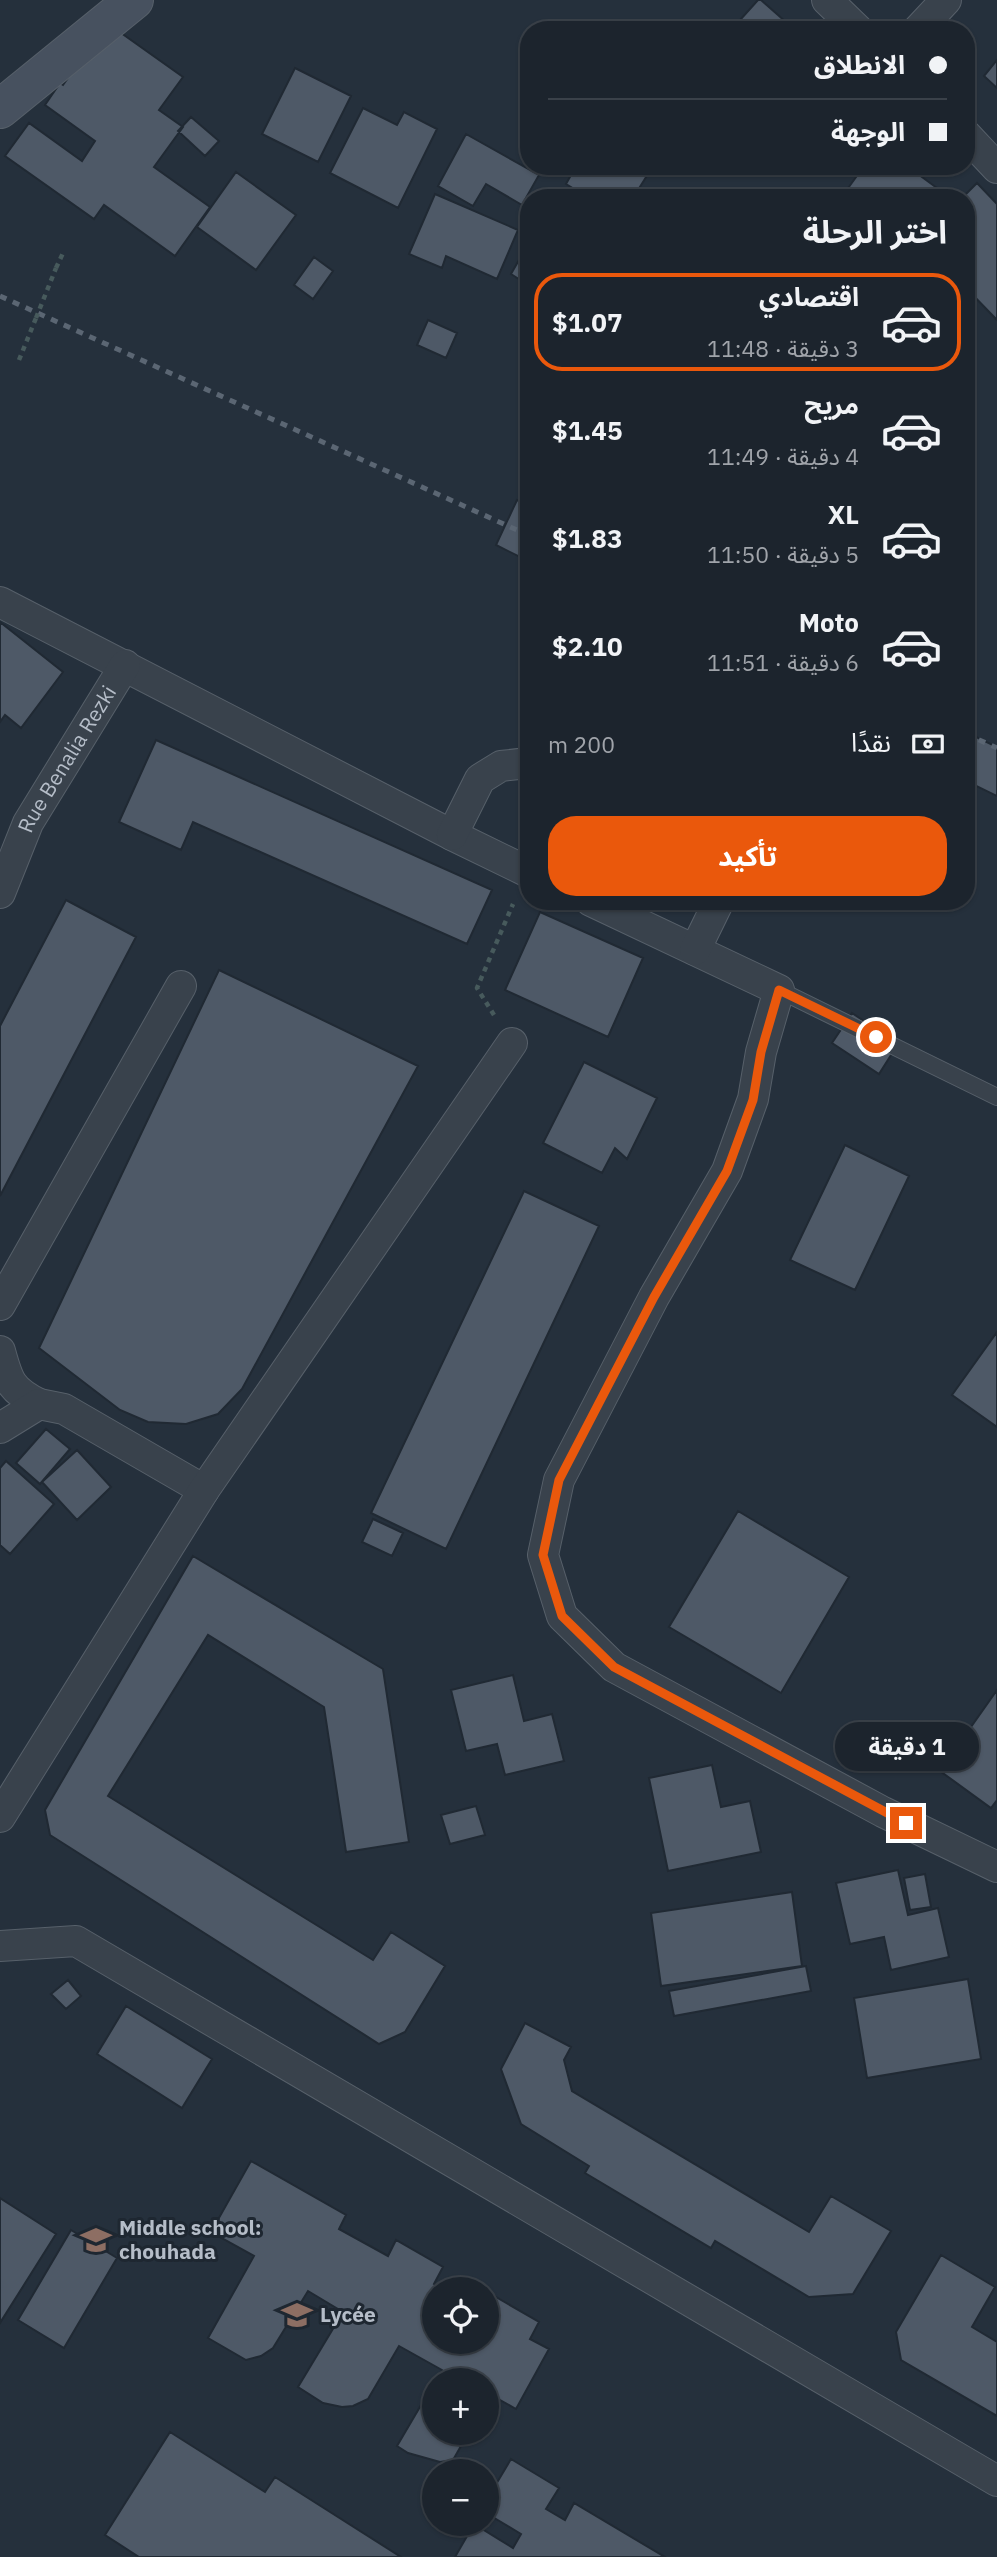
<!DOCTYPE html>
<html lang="ar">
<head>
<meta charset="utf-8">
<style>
  :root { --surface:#1c242d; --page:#293039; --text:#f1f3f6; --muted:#a0a4aa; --line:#3a4149; --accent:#ea580c }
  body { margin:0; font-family:"IBM Plex Sans","Noto Sans Arabic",sans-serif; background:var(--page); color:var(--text); direction:rtl; height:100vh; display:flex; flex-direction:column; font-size:26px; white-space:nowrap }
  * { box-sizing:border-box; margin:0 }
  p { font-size:23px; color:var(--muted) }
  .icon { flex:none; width:38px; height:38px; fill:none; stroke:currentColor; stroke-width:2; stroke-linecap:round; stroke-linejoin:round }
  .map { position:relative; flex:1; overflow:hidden; direction:ltr }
  .details { position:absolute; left:520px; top:189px; width:455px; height:721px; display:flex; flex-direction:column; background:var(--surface); border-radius:28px; box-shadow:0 2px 5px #0004,0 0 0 2px var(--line); direction:rtl }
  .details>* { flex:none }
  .banner { position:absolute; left:520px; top:21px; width:455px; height:154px; border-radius:28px; box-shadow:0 2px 5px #0004,0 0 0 2px var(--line); direction:rtl; display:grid; align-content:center; height:154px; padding:0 28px; background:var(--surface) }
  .buttons { position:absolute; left:422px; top:2277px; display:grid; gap:14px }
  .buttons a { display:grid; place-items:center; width:77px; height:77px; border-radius:50%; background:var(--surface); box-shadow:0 2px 5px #0004,0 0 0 2px var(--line); font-size:35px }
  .end { position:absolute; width:32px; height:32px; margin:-16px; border:9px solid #ea580c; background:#fff; box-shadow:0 0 0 4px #fff }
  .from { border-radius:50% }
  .bubble { position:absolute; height:49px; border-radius:24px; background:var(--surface); box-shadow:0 2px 5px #0004,0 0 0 2px var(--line); font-size:23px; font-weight:700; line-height:49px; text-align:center; direction:rtl }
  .banner b { display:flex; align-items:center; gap:24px; height:66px; font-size:26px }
  .banner b+b { border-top:2px solid var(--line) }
  .banner i { width:18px; height:18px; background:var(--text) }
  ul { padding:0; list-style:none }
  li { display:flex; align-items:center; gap:21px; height:98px; margin:0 14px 10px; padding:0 14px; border:4px solid transparent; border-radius:28px }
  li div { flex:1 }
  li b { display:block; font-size:26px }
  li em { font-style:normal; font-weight:700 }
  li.current { border-color:var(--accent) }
  li>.icon { width:63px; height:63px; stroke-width:1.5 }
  h2 { padding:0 28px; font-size:32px; line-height:84px }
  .pay { display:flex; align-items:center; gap:18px; height:77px; padding:0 28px; font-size:26px }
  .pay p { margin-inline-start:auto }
  .action { display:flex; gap:14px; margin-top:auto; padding:14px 28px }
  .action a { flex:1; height:80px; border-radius:28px; background:var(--accent); color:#fff; font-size:28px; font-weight:700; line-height:80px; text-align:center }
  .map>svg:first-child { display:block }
</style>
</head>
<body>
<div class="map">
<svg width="997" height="2557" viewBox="0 0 997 2557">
  <rect width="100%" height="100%" fill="#25303c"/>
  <path fill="#4e5967" stroke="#202933" stroke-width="2" d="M758,0H761L795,30H731Z
    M107,23L183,77L159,110L183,127L154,167L210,207L175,256L104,205L94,219L5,156L29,123L82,161L95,141L45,105L60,83L63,85Z
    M997,60V88L984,76Z
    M295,68L351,96L318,162L262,134Z
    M363,108L397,125L404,112L437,129L398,208L330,173Z
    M191,117L219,141L205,156L178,131Z
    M466,134L539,175L522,205L486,184L473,206L438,186Z
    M576,166H653L633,198H589L566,184Z
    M864,166H907L941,191L937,198H855L846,191Z
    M236,172L296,215L256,270L197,227Z
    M977,183L997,204V320L966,288V198H962Z
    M435,194L518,230L497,279L446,256L442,268L409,254Z
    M528,244V285L511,274Z
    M314,257L333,271L313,299L294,285Z
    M428,320L457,333L446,358L417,345Z
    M517,500L528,505V561L496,545Z
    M0,622L63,672L21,728L5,715L0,722Z
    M966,732L997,747V796L966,781Z
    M156,740L492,890L467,944L193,822L181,850L119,822Z
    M66,900L136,937L0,1196V1026Z
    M540,912L643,958L608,1037L505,990Z
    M219,970L418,1066L242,1389L218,1414L186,1424L148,1422L120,1410L39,1348Z
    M852,1013L898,1044L879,1074L832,1043Z
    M584,1062L657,1098L627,1159L615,1148L602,1173L543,1143Z
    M845,1145L909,1176L855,1290L790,1260Z
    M524,1191L599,1226L446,1549L371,1513Z
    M997,1332V1427L952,1395Z
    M46,1429L70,1449L40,1484L16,1463Z
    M77,1450L111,1487L77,1520L42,1482Z
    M6,1461L54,1504L10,1554L0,1545V1468Z
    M738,1511L849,1577L781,1693L669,1627Z
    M373,1519L403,1533L392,1556L362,1542Z
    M193,1556L383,1669L409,1842L346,1852L324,1707L208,1635L108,1796L373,1960L391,1932L445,1966L405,2032L379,2044L50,1835L45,1810Z
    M513,1675L524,1721L552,1714L564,1761L505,1775L497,1744L466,1751L451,1690Z
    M997,1690V1800L991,1808L940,1771Z
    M712,1765L721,1807L750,1801L761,1852L668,1871L649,1778Z
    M476,1806L485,1835L450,1844L441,1815Z
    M898,1870L908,1915L938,1908L949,1957L891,1970L884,1937L850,1944L836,1883Z
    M925,1874L931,1907L910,1910L904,1878Z
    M792,1892L802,1966L661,1986L651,1913Z
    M806,1966L811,1991L674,2016L669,1991Z
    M968,1979L981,2059L867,2078L854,1998Z
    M68,1980L81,1996L66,2009L51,1994Z
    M126,2006L212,2059L182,2108L97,2054Z
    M525,2023L571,2047L564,2060L572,2091L809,2232L831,2196L891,2231L853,2294L809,2297L715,2241L711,2248L585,2173L589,2166L521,2124L501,2069Z
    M251,2161L346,2215L339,2229L388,2256L396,2240L443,2267L434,2284L442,2289H434V2342H486V2297L489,2293L539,2322L530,2339L549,2349L516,2409L491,2395L486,2402V2380H436L442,2370L399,2346L368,2399L353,2406L342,2407L323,2403L298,2387L343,2312L308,2291L273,2348L261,2356L246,2360L208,2338L254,2256L211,2232Z
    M0,2198L56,2234L0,2323Z
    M71,2230L117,2258L64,2348L18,2320Z
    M941,2255L995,2287L972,2327L997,2342V2416L901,2360L896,2332Z
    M434,2383V2432H469L453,2460L440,2462L408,2453L397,2446Z
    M170,2432L265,2492L275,2477L401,2557H139L105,2535Z
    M511,2459L559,2488L546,2509L565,2520L574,2503L665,2557H455L474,2524L513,2548L521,2534L486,2513V2501Z"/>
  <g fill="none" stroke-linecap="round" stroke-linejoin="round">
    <g stroke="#57606a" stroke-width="18">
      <path id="service" d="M779,990L997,1097"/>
    </g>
    <g stroke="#57606a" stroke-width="32">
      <g id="minor">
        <path d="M827,0L858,30"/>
        <path d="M918,30L946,0"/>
        <path d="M966,135L997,168"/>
        <path d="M0,602L452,835L528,872"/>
        <path d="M452,835L480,779L501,766L528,763"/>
        <path id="s1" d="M0,893L28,823L125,665"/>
        <path d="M591,901L779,990L761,1052L753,1099L727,1171L654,1297L559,1480L543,1555L562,1616L614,1667L883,1812L997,1867"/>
        <path d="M695,950L719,901"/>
        <path d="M0,1305L181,986"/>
        <path d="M0,1351C8,1380 10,1390 39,1404"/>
        <path d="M0,1428L39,1404L64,1409L204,1490"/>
        <path d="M0,1817L204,1490L512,1043"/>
        <path d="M0,1946L76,1941L997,2481"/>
      </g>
    </g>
    <g stroke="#57606a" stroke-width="40">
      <path id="secondary" d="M0,109L134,0"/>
    </g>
    <path stroke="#475a5c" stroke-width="4.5" stroke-dasharray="5 5" stroke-linecap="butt" d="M56,268L63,253
      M19,360L36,318
      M494,1015L477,988L513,904"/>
    <use href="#service" stroke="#39424c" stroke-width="16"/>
    <use href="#minor" stroke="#39424c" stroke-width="30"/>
    <use href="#secondary" stroke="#47515f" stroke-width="38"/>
    <path stroke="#5b6673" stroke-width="5" stroke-dasharray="7 7" stroke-linecap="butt" d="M0,296L528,535
      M966,734L997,748"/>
    <path stroke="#475a5c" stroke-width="4.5" stroke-dasharray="5 5" stroke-linecap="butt" d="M36,318L56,268"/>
  </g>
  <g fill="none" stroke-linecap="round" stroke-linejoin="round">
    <path stroke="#ea580c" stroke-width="9" d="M876,1037L779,990L761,1052L753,1100L727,1171L654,1297L559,1480L543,1555L562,1616L614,1667L906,1823"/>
  </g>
  <defs>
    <g id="school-bare" transform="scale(2.415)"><path d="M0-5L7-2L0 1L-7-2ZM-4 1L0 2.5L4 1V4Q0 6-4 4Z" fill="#8d6e63" stroke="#1e2731" stroke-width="2.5" paint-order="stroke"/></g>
  </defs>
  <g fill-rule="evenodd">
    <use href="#school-bare" x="96" y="2240"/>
    <use href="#school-bare" x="297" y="2315"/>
  </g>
  <g text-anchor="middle" stroke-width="6" stroke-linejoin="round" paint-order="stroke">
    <g font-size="21" fill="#b5bdc8" stroke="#1e2731">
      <text dy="7" stroke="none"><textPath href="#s1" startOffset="150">Rue Benalia Rezki</textPath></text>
    </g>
    <g font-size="21" font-weight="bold" fill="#b5bdc8" stroke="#1e2731" text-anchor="start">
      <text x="119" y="2235">Middle school:<tspan x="119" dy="24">chouhada</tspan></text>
      <text x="320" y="2322">Lycée</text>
    </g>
  </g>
</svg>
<div class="buttons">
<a><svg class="icon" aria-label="locate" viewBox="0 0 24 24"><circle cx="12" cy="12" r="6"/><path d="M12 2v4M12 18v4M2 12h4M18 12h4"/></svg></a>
<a>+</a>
<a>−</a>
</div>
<i class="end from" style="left:876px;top:1037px"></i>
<i class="end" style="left:906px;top:1823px"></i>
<div class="bubble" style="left:835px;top:1722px;width:144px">1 دقيقة</div>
<div class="banner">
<b><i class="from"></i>الانطلاق</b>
<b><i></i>الوجهة</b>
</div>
<section class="details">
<h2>اختر الرحلة</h2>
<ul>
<li class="current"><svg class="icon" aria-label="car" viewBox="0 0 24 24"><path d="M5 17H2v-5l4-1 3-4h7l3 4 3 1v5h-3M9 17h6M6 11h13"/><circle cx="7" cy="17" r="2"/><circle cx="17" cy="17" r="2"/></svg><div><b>اقتصادي</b><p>3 دقيقة · 11:48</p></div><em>$1.07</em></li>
<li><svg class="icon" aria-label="car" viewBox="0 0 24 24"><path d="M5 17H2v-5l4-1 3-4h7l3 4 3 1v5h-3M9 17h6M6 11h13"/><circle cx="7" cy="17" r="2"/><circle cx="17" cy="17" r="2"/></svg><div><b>مريح</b><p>4 دقيقة · 11:49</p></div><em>$1.45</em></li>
<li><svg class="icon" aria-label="car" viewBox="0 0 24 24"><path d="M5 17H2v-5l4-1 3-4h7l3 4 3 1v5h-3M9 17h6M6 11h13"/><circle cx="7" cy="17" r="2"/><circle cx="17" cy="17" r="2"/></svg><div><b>XL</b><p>5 دقيقة · 11:50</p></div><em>$1.83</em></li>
<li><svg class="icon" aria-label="car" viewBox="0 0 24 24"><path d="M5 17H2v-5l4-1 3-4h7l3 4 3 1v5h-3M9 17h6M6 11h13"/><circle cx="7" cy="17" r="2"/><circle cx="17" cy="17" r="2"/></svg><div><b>Moto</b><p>6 دقيقة · 11:51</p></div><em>$2.10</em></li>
</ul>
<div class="pay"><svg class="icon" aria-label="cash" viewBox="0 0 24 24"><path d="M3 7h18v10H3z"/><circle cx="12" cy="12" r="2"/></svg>نقدًا<p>200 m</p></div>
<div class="action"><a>تأكيد</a></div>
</section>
</div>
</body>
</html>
